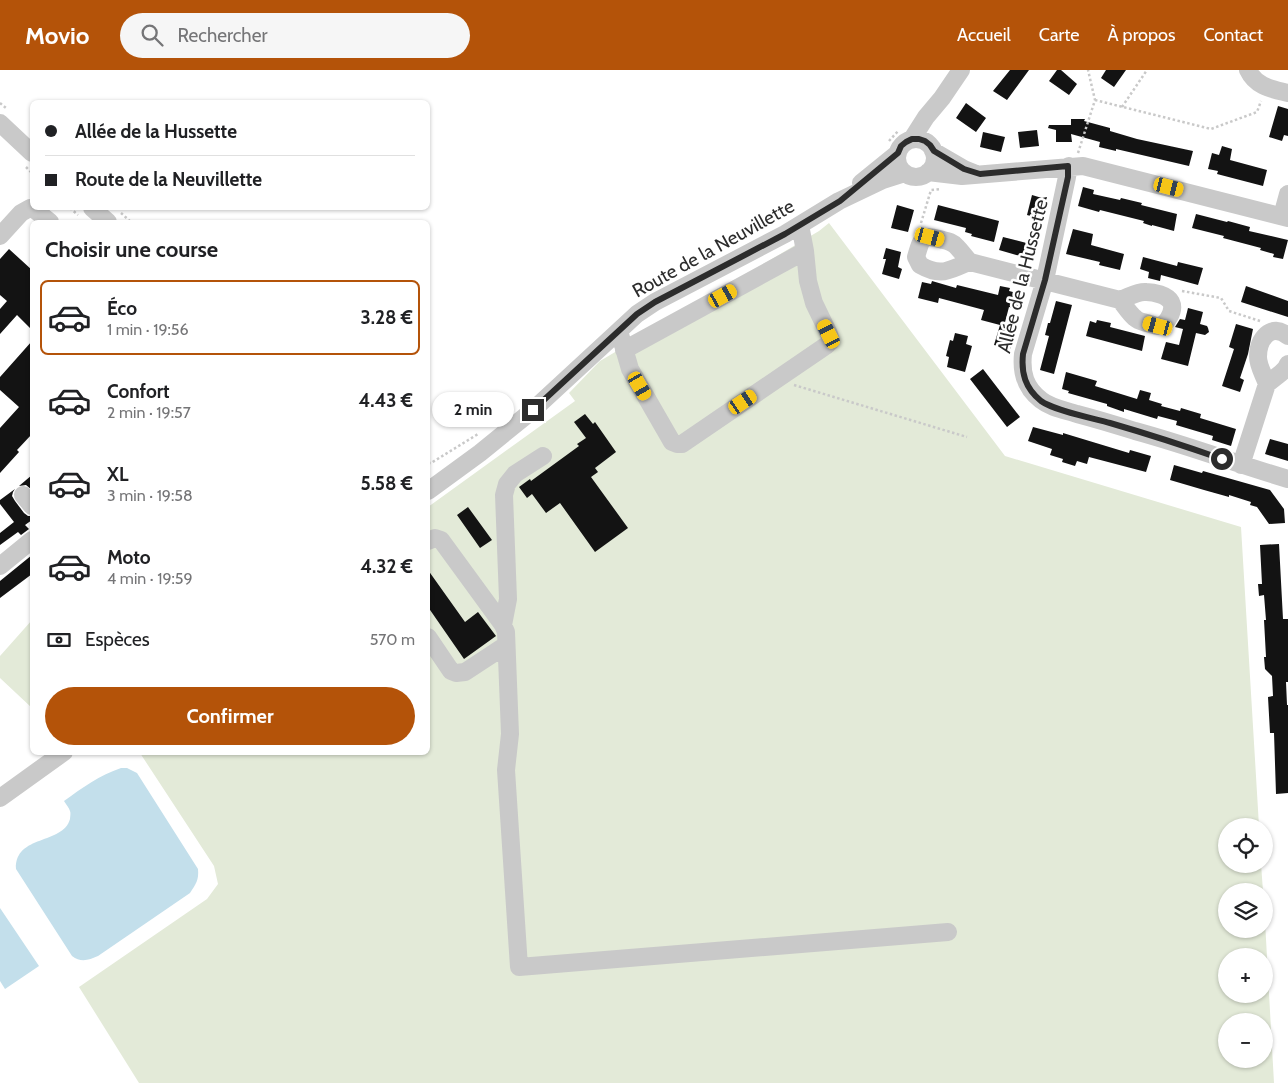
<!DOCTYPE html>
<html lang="fr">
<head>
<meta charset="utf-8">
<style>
  :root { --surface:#fff; --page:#f6f6f6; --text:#202124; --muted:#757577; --line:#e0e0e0; --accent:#b45309 }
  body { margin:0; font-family:Cabin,sans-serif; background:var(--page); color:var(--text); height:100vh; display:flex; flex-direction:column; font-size:19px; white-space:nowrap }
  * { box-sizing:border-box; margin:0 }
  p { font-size:16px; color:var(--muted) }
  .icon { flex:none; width:28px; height:28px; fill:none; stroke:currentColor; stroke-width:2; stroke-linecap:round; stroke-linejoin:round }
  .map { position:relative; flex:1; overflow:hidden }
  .sheet { position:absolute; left:30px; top:150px; width:400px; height:535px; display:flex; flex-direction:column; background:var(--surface); border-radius:8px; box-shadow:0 1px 4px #0004 }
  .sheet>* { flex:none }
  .hud { position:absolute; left:30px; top:30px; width:400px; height:110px; border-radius:8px; box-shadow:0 1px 4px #0004; display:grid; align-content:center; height:110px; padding:0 15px; background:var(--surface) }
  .controls { position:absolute; left:1218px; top:748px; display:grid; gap:10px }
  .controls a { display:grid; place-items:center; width:55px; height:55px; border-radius:50%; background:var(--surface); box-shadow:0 1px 4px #0004; font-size:25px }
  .end { position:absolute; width:22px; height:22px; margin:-11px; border:6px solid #2c2c2c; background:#fff; box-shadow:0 0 0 2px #fff }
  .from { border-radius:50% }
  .bubble { position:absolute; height:35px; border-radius:18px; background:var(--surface); box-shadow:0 1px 4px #0004; font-size:16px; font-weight:800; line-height:35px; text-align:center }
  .car { position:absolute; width:15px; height:30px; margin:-15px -8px; border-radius:6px; box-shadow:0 0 4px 1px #0007; background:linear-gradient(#f5c518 24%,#345 0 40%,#f5c518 0 76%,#345 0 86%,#f5c518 0) }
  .hud b { display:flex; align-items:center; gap:18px; height:48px; font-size:19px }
  .hud b+b { border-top:1px solid var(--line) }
  .hud i { width:12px; height:12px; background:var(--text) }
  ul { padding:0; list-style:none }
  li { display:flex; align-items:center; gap:15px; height:75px; margin:0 10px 8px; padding:0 5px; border:2px solid transparent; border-radius:8px }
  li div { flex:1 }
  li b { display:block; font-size:19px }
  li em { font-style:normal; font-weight:800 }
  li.on { border-color:var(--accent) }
  li>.icon { width:45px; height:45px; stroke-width:1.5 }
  h2 { padding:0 15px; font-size:22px; line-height:60px }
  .pay { display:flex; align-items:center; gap:12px; height:55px; padding:0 15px; font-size:19px }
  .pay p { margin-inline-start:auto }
  .primary-button { display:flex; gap:10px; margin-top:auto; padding:10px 15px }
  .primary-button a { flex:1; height:58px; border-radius:30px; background:var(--accent); color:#fff; font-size:20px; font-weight:800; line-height:58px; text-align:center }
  header { display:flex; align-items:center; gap:30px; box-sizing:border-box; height:70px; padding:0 25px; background:var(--accent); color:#fff }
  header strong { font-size:24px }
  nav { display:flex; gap:28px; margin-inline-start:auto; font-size:18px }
  .search { width:350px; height:45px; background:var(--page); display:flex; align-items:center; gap:12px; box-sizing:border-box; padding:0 18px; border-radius:28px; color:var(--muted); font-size:19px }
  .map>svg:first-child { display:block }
</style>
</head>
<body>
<header>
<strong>Movio</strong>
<div class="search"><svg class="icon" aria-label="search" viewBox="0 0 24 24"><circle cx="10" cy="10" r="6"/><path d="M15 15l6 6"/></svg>Rechercher</div>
<nav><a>Accueil</a><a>Carte</a><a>À propos</a><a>Contact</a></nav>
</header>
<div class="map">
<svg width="1288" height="1013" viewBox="0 0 1288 1013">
  <rect width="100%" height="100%" fill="#fff"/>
  <path fill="#e3ead8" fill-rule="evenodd" d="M829,153L1005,386L1241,457L1259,756H1226V794H1261L1263,821H1226V859H1264V833L1274,1013H139L79,917L207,829L218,814L214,796L140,683L428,682V437L575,331L569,323L600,291L819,161ZM1226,886H1264V924H1226ZM1226,951H1264V989H1226Z
    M32,550V638L0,608V586Z"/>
  <path fill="#c3dfeb" d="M121,698H127L137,703L198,799C199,810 196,814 190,823L98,886C89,890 81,893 72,886L16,799C15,764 63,775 70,749C70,747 71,743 70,741C69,738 66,734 64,731C82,718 100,705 121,698Z
    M0,838L39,896L5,919L0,911Z"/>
  <path fill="#131313" d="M1010,0H1029L1007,30L993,21Z
    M1057,0H1061L1077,14L1069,25L1049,11Z
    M1106,0H1126L1114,17L1101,8Z
    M966,33L986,48L976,62L956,48Z
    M1278,36L1288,39V66L1284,65L1282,71L1269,67Z
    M1071,49H1085L1084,51L1110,58V61L1137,69L1193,81L1189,96L1116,79V81L1099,77L1100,72L1071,64L1072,72H1056V60L1048,58L1049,55H1071Z
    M1037,60L1039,76L1020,78L1018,62Z
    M983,62L1005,67L1001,82L980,77Z
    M1222,76L1232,79L1230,90L1267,100L1263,116L1217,104L1218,101L1208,99L1212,83L1219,85Z
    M1083,117L1094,120L1093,124L1120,130L1121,128L1142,133L1141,135L1177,144L1174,161L1152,155V156L1143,153L1144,151L1100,140L1099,142L1078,136Z
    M1032,125L1042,128L1047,127L1041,149L1027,145Z
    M897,135L914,140L908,162L891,158Z
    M938,135L999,151L994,172L971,166L972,164L965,162L966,158L934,150Z
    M1196,144L1227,152L1228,151L1250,157L1249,161L1288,170L1283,189L1273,187L1274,184L1260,180L1261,178L1223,168L1224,166L1192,158Z
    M1073,159L1093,164L1091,175L1124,184L1120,200L1099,195L1100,192L1066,184Z
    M1003,167L1038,176L1034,190L999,180Z
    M886,178L901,182L898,197L902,199L899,209L882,204L886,189H883Z
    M9,179L32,200V260L17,245L0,264V239L7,231L0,225V189Z
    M1143,187L1177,196L1178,192L1203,198L1198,215L1161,205L1160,211L1148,208L1149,202L1140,199Z
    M932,211L956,218L957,215L998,225L1000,216L1010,218L1009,221L1025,225L1021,240L1009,237L1004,256L1015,259L1010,279L994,275L1000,255L981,250L984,240L939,228L938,233L918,228L922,212L931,214Z
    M1246,216L1288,231V247L1241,232Z
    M1056,231L1072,235L1054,304L1040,300L1049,266L1045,265L1048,253H1050Z
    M1188,238L1203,242L1200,254L1207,256L1208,258L1209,262L1205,265L1196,263L1188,296L1161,289L1166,272L1179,275L1183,259L1175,257L1180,249L1185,250Z
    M1097,250L1111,253L1110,257L1145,266L1142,281L1086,266L1090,251L1096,253Z
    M1236,254L1253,259L1248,284L1240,308L1244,310L1240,322L1222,316L1234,279L1229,277Z
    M955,263L968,266L966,274L972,276L965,302L947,297L949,287L946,286L950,270L953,271Z
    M32,271V364L17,380L19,382L0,403V358L19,337L0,320V307Z
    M983,299L1020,347L1007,357L970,309Z
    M1066,302L1097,311L1095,316L1137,329L1140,320L1151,323L1149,330L1162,334L1161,336L1180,341L1181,338L1201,344L1200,348L1236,359L1231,376L1212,370L1213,366L1176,355L1177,351L1158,346L1157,349L1124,339V342L1107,336V334L1068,323L1069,321L1062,319Z
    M585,344L593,354L595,352L616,382L595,398L598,402L591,407L628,458L595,482L560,433L546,443L532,424L527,428L519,417L530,409L531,411L579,376L577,374L586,368L574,352Z
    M1033,357L1063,365V363L1129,383L1130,380L1151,386L1146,402L1089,387L1087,394L1077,391L1075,396L1062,392L1063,389L1050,385L1052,379L1028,371Z
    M1270,369L1288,374V391L1265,384Z
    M1174,395L1202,403L1203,401L1270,420L1284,439L1285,453L1269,454L1257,437L1250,435L1251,432L1229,425V427L1204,420L1170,410Z
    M32,405V420L26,415L19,416Z
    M15,419L13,422L12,426L15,431L24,443L28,446H32V450L25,455L29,459L21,465L18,462L0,475V463L14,452L0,434V430Z
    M468,437L492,470L480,478L457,445Z
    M1279,474L1283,549H1288V612H1286L1287,635H1288V723L1276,724L1274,663H1270L1268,627L1273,626L1272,606L1265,599L1264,587H1266L1264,550H1266L1264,525L1259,526L1258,514H1262L1260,475Z
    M32,485V504L0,528V511Z
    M428,500L465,552L478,542L496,566L464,589L428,537Z"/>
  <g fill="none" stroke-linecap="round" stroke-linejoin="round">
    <path stroke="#c9c9c9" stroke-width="2.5" stroke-dasharray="2.5 2.5" stroke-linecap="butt" d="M1095,30L1211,59L1257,42L1261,31
      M0,33L6,38
      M1122,37L1147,0
      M889,71L899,60
      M1078,83L1095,30L1088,0
      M26,97L32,103
      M70,138L78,145
      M121,143L131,152
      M921,153L931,120L941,119
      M768,154L779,149
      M1182,221L1221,228L1229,241L1260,251
      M794,315L967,367
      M428,393H431L478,364"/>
    <path stroke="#c9c9c9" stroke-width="18" d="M1248,0C1256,17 1272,19 1288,23
      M0,53L32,83
      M912,69L926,47L942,28L961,0
      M897 88a19 19 0 1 1 38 0a19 19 0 1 1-38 0Z
      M933,81L964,99L974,103
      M1069,96L1067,107L1045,210L1023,284C1021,303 1025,318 1041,330C1051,338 1065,340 1077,344C1096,349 1116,355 1135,361C1187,375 1237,394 1288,409
      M928,102L962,106L1083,96L1288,148
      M861,113L898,83
      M92,138L108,152
      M1282,146L1288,124
      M0,166L21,143L30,138L35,140L50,152
      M970,192C949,199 943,208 920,195L916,187C922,167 922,164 943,170C948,171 953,172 957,177C962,182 965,187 970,192L1120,230C1129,227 1138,221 1146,222C1154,222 1167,225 1171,232C1175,240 1167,256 1157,256C1155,256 1152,254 1150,254C1145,252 1139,252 1135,248C1129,243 1125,236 1120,230
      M619,261L630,299L672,372L677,374H682L827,275L831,271L829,264L814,233L808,211L805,181L800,155
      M624,280L805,181
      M1267,314C1264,305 1258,296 1258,287C1258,269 1271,252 1288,266
      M1241,395L1267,314L1281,303L1286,298L1288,294
      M428,421L480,383L533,340L637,244L655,232L785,164L839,131L883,110L905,103
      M23,425L32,436
      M428,471L435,468L441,470L503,555L506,562L510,664L506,700L519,897L948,862
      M0,496L32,470
      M503,555L508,529L504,425L507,414L515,404L543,386
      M428,567L451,601L456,603L465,602L506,575
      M0,728L64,682"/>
  </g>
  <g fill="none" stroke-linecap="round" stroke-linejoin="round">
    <path stroke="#2c2c2c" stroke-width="6" d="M533,340L637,244L655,232L785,164L840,131L898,83L901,76L906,72L912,69H919L925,71L930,75L934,81L964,99L980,104L1068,96V107L1045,210L1023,284C1021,303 1025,318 1041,331C1055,341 1092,348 1110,353C1148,364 1185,376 1222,389"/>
  </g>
  <g text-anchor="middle" stroke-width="5" stroke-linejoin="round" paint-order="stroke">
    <g font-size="19" fill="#2c2c2c" stroke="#fff">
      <text transform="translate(713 178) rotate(-29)" y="7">Route de la Neuvillette</text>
      <text transform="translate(1022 206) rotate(-76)" y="7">Allée de la Hussette</text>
    </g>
  </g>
</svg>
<div class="controls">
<a><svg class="icon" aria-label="locate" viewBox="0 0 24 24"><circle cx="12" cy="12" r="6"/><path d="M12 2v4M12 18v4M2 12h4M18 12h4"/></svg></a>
<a><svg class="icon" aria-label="layers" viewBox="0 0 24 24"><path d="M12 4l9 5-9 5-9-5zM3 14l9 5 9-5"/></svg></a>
<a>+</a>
<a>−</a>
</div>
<i class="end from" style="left:1222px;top:389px"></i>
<i class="end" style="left:533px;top:340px"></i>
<div class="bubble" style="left:432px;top:322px;width:82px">2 min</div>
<i class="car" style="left:1169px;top:117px;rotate:104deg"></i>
<i class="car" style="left:930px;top:167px;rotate:105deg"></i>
<i class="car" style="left:723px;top:226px;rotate:61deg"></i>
<i class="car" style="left:1158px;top:256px;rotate:285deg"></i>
<i class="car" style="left:829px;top:264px;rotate:333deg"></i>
<i class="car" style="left:640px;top:316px;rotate:150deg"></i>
<i class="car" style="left:743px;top:332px;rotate:56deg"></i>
<div class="hud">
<b><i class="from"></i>Allée de la Hussette</b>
<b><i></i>Route de la Neuvillette</b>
</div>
<section class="sheet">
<h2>Choisir une course</h2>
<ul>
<li class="on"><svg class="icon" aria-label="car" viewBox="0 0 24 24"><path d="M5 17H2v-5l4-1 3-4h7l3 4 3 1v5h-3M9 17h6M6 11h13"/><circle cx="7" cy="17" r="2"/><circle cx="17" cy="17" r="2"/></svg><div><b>Éco</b><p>1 min · 19:56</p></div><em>3.28 €</em></li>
<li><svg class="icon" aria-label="car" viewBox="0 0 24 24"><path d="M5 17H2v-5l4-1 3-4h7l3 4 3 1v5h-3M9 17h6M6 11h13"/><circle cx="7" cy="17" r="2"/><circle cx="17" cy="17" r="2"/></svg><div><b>Confort</b><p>2 min · 19:57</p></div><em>4.43 €</em></li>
<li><svg class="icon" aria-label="car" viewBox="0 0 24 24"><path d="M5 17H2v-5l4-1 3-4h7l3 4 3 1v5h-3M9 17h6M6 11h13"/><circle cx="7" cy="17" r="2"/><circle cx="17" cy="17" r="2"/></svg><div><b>XL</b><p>3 min · 19:58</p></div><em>5.58 €</em></li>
<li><svg class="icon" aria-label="car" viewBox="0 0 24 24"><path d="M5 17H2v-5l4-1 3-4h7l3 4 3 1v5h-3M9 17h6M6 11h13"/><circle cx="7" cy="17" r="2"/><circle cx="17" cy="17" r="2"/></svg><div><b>Moto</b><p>4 min · 19:59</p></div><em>4.32 €</em></li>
</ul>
<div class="pay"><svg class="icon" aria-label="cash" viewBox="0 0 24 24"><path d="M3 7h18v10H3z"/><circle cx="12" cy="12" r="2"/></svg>Espèces<p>570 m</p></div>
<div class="primary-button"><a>Confirmer</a></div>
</section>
</div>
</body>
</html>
